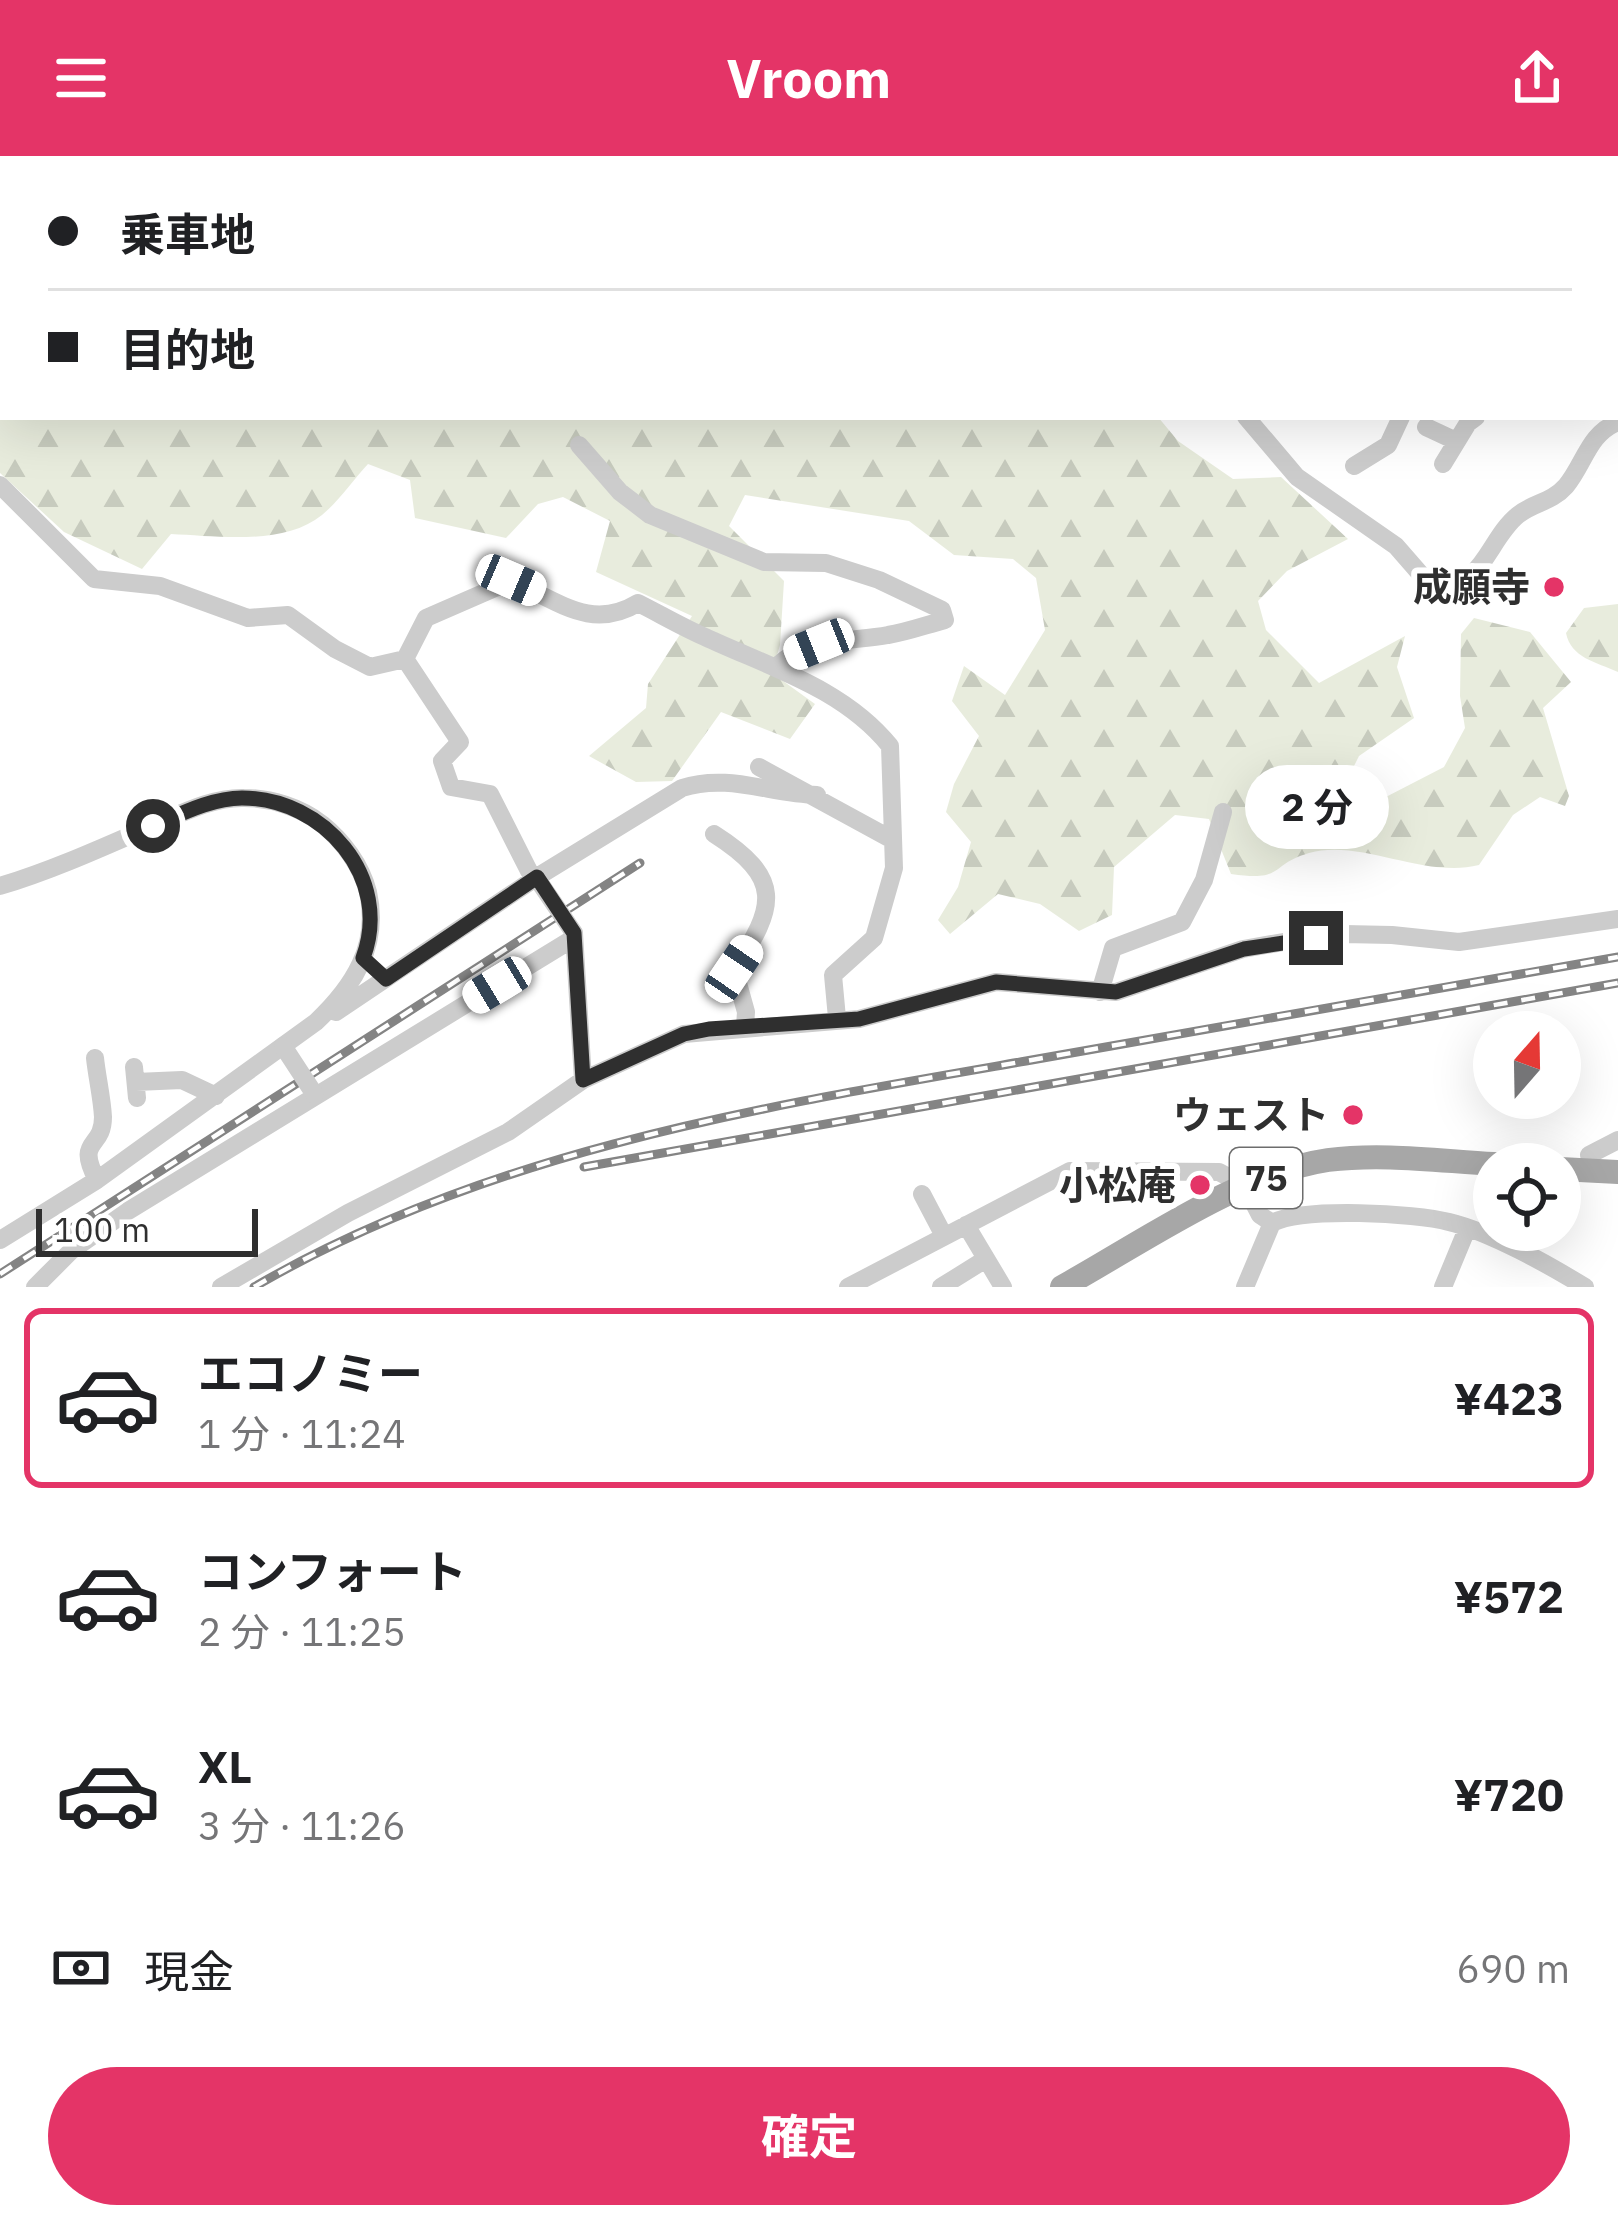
<!DOCTYPE html>
<html lang="ja">
<head>
<meta charset="utf-8">
<style>
  :root { --surface:#fff; --page:#f2f2f2; --text:#202124; --muted:#757577; --line:#e0e0e0; --accent:#e43467 }
  body { margin:0; font-family:"IBM Plex Sans","Noto Sans JP",sans-serif; background:var(--page); color:var(--text); height:100vh; display:flex; flex-direction:column; font-size:45px; white-space:nowrap }
  * { box-sizing:border-box; margin:0 }
  p { font-size:39px; color:var(--muted) }
  .icon { flex:none; width:66px; height:66px; fill:none; stroke:currentColor; stroke-width:2; stroke-linecap:round; stroke-linejoin:round }
  .map { position:relative; height:1131px; overflow:hidden }
  .side { display:flex; flex-direction:column; background:var(--surface); flex:1 }
  .side>* { flex:none }
  .top-card { position:absolute; left:0px; top:0px; width:1620px; height:264px; box-shadow:0 12px 48px #0002; display:grid; align-content:center; height:264px; padding:0 48px; background:var(--surface) }
  .needle { width:78px; rotate:20deg }
  .controls { position:absolute; left:1473px; top:855px; display:grid; gap:24px }
  .controls a { display:grid; place-items:center; width:108px; height:108px; border-radius:50%; background:var(--surface); box-shadow:0 12px 48px #0002; font-size:60px }
  .scale { position:absolute; left:36px; bottom:30px; width:222px; box-sizing:border-box; padding-left:12px; border:6px solid #2f2f2f; border-top:0; font-size:33px; line-height:42px; white-space:nowrap; color:#2f2f2f; -webkit-text-stroke:9px #fff; paint-order:stroke }
  .end { position:absolute; width:54px; height:54px; margin:-27px; border:15px solid #2f2f2f; background:#fff; box-shadow:0 0 0 6px #fff }
  .from { border-radius:50% }
  .bubble { position:absolute; height:84px; border-radius:42px; background:var(--surface); box-shadow:0 12px 48px #0002; font-size:39px; font-weight:700; line-height:84px; text-align:center }
  .car { position:absolute; width:36px; height:72px; margin:-36px -18px; border-radius:15px; box-shadow:0 0 9px 3px #0007; background:linear-gradient(#fff 24%,#345 0 40%,#fff 0 76%,#345 0 86%,#fff 0) }
  .top-card b { display:flex; align-items:center; gap:42px; height:114px; font-size:45px }
  .top-card b+b { border-top:3px solid var(--line) }
  .top-card i { width:30px; height:30px; background:var(--text) }
  ul { padding:21px 0 0; list-style:none }
  li { display:flex; align-items:center; gap:36px; height:180px; margin:0 24px 18px; padding:0 24px; border:6px solid transparent; border-radius:18px }
  li div { flex:1 }
  li b { display:block; font-size:45px }
  li em { font-style:normal; font-weight:700 }
  li.on { border-color:var(--accent) }
  li>.icon { width:108px; height:108px; stroke-width:1.5 }
  .pay { display:flex; align-items:center; gap:30px; height:132px; padding:0 48px; font-size:45px }
  .pay p { margin-inline-start:auto }
  .action { display:flex; gap:24px; margin-top:auto; padding:24px 48px }
  .action a { flex:1; height:138px; border-radius:72px; background:var(--accent); color:#fff; font-size:48px; font-weight:700; line-height:138px; text-align:center }
  header { display:flex; justify-content:space-between; align-items:center; height:156px; padding:0 48px; background:var(--accent); color:#fff; font-size:54px; font-weight:700 }
  .map>svg:first-child { display:block }
</style>
</head>
<body>
<header><svg class="icon" aria-label="menu" viewBox="0 0 24 24"><path d="M4 6h16M4 12h16M4 18h16"/></svg>Vroom<svg class="icon" aria-label="share" viewBox="0 0 24 24"><path d="M12 15V3M7 8l5-5 5 5M5 13v7h14v-7"/></svg></header>
<div class="map">
<svg width="1618" height="1131" viewBox="0 0 1618 1131">
  <defs>
    <pattern id="forest-firs" width="22" height="20" patternUnits="userSpaceOnUse" patternTransform="scale(3)"><rect width="22" height="20" fill="#e8ecdd"/><path d="M5 1l3.5 6h-7zM16 11l3.5 6h-7z" fill="#c7cbbe"/></pattern>
  </defs>
  <rect width="100%" height="100%" fill="#fff"/>
  <path fill="url(#forest-firs)" d="M0,0H1080L3,3V261H1158L1178,285L1233,323L1281,321L1348,383L1287,415L1258,445L1266,474L1319,527L1405,480L1397,511L1414,562L1359,600L1347,624L1380,644L1444,611L1465,572L1460,540L1461,478L1474,462L1530,476L1571,526L1543,552L1569,640L1565,650L1540,641L1513,659L1479,709C1424,723 1360,682 1309,697C1268,709 1286,726 1231,718L1209,663L1175,659L1114,711L1112,759L1079,775L1040,748L998,738L950,778L938,764L958,731L971,686L946,656L954,628L979,580L952,545L964,510L1005,539L1045,474L1036,422L1013,403L954,399L909,365L745,339L729,370L784,425L780,489L772,517L815,548L790,583L721,556L672,625L636,626L589,600L646,552L648,528L692,460L596,416L610,365L563,341L538,348L506,382L415,362L410,324L368,308C353,324 339,345 322,359C284,390 217,380 171,378L142,413L64,376L0,317Z
    M1146,0H1447L1449,3H1149Z
    M1618,448V516C1596,506 1571,502 1566,477L1584,452Z"/>
  <g fill="none" stroke-linecap="round" stroke-linejoin="round">
    <path stroke="#ccc" stroke-width="18" d="M1597,0L1598,3
      M1617,56L1618,59
      M1617,171H1618
      M1246,261L1297,321L1396,390L1423,421L1447,431C1454,427 1466,424 1472,418C1489,403 1498,375 1518,359C1534,346 1551,347 1566,330C1585,307 1588,278 1618,266
      M1426,271L1456,285
      M579,289L620,336L650,359L764,406L826,407L879,424L942,454L945,464C926,469 907,476 888,479C850,486 808,481 777,510
      M1443,308L1468,267L1476,261
      M1354,310L1388,289L1401,261
      M0,329L94,423L160,430L248,462L288,459L335,493L370,511L405,503
      M405,503L426,462L511,425C556,443 590,476 638,447C660,458 682,471 705,481C769,511 843,532 890,590L894,712L874,782L833,819L837,862
      M405,503L460,586L442,605L451,631L490,638L529,715L540,727
      M759,611L891,683
      M714,678C783,722 777,750 734,813L746,856L745,870
      M0,730C50,715 99,693 147,672C177,660 210,641 244,642C271,642 300,651 322,668C343,685 361,709 368,736C380,790 353,831 316,866L97,1024L0,1084
      M574,777L583,924
      M1100,836L1113,792L1182,766L1204,724L1223,656
      M336,856L537,721L682,632C728,617 770,638 817,639
      M95,902C97,921 102,942 103,961C103,994 75,982 97,1024
      M134,911L137,942
      M136,926L182,924L216,940
      M1589,999L1618,984
      M922,1038L943,1078
      M966,1069L1003,1131
      M35,1131L71,1095L128,1055L574,782
      M221,1131L348,1057L508,976L583,924L684,878L859,863L996,826L1116,836L1243,793L1289,785L1344,778L1392,779L1459,786L1618,763
      M848,1131L1070,1015L1219,1016L1245,1030L1260,1059L1272,1067
      M941,1131L986,1103
      M1245,1131L1272,1067C1303,1051 1415,1057 1449,1066C1490,1076 1549,1109 1585,1131
      M1443,1131L1467,1073"/>
    <path stroke="#a7a7a7" stroke-width="24" d="M1560,1013L1618,1016
      M1062,1131C1140,1088 1240,1017 1328,1004C1383,997 1439,1005 1494,1008"/>
    <g stroke="#848484" stroke-width="9">
      <path id="rail" d="M584,1011L1618,827
        M0,1118L640,707
        M254,1131C490,994 761,951 1026,905C1224,870 1421,835 1618,801"/>
    </g>
    <use href="#rail" stroke="#fff" stroke-width="4.5" stroke-dasharray="14" stroke-linecap="butt"/>
    <path stroke="#ccc" stroke-width="18" d="M542,730L574,777
      M283,890L315,939"/>
  </g>
  <g fill="none" stroke-linecap="round" stroke-linejoin="round">
    <path stroke="#2f2f2f" stroke-width="15" d="M153,670C181,658 212,642 242,642C324,642 393,722 363,802L386,823L537,721L574,777L583,924L684,878L709,873L859,863L996,826L1116,836L1244,793L1316,782"/>
  </g>
  <g fill="#e43467" stroke="#fff" stroke-width="4.5">
    <circle cx="1554" cy="431" r="12"/>
    <circle cx="1353" cy="959" r="12"/>
    <circle cx="1200" cy="1029" r="12"/>
  </g>
  <g text-anchor="middle" stroke-width="12" stroke-linejoin="round" paint-order="stroke">
    <rect fill="#fff" stroke="#6d6d6d" stroke-width="3" x="1230" y="992" width="72" height="60" rx="9"/>
    <g font-size="36" font-weight="bold" fill="#2f2f2f">
      <text x="1266" y="1035">75</text>
    </g>
    <g font-size="39" font-weight="bold" fill="#2f2f2f" stroke="#fff" text-anchor="end">
      <text x="1530" y="445">成願寺</text>
      <text x="1329" y="973">ウェスト</text>
      <text x="1176" y="1043">小松庵</text>
    </g>
  </g>
</svg>
<div class="controls">
<a><svg class="needle" viewBox="-14 -14 28 28"><path d="M0-13l5 13h-10z" fill="#e53935"/><path d="M0 13l5-13h-10z" fill="#757577"/></svg></a>
<a><svg class="icon" aria-label="locate" viewBox="0 0 24 24"><circle cx="12" cy="12" r="6"/><path d="M12 2v4M12 18v4M2 12h4M18 12h4"/></svg></a>
</div>
<div class="scale">100 m</div>
<i class="end from" style="left:153px;top:670px"></i>
<i class="end" style="left:1316px;top:782px"></i>
<div class="bubble" style="left:1245px;top:609px;width:144px">2 分</div>
<i class="car" style="left:511px;top:424px;rotate:113deg"></i>
<i class="car" style="left:819px;top:488px;rotate:248deg"></i>
<i class="car" style="left:734px;top:813px;rotate:34deg"></i>
<i class="car" style="left:497px;top:829px;rotate:239deg"></i>
<div class="top-card">
<b><i class="from"></i>乗車地</b>
<b><i></i>目的地</b>
</div>
</div>
<section class="side">
<ul>
<li class="on"><svg class="icon" aria-label="car" viewBox="0 0 24 24"><path d="M5 17H2v-5l4-1 3-4h7l3 4 3 1v5h-3M9 17h6M6 11h13"/><circle cx="7" cy="17" r="2"/><circle cx="17" cy="17" r="2"/></svg><div><b>エコノミー</b><p>1 分 · 11:24</p></div><em>¥423</em></li>
<li><svg class="icon" aria-label="car" viewBox="0 0 24 24"><path d="M5 17H2v-5l4-1 3-4h7l3 4 3 1v5h-3M9 17h6M6 11h13"/><circle cx="7" cy="17" r="2"/><circle cx="17" cy="17" r="2"/></svg><div><b>コンフォート</b><p>2 分 · 11:25</p></div><em>¥572</em></li>
<li><svg class="icon" aria-label="car" viewBox="0 0 24 24"><path d="M5 17H2v-5l4-1 3-4h7l3 4 3 1v5h-3M9 17h6M6 11h13"/><circle cx="7" cy="17" r="2"/><circle cx="17" cy="17" r="2"/></svg><div><b>XL</b><p>3 分 · 11:26</p></div><em>¥720</em></li>
</ul>
<div class="pay"><svg class="icon" aria-label="cash" viewBox="0 0 24 24"><path d="M3 7h18v10H3z"/><circle cx="12" cy="12" r="2"/></svg>現金<p>690 m</p></div>
<div class="action"><a>確定</a></div>
</section>
</body>
</html>
